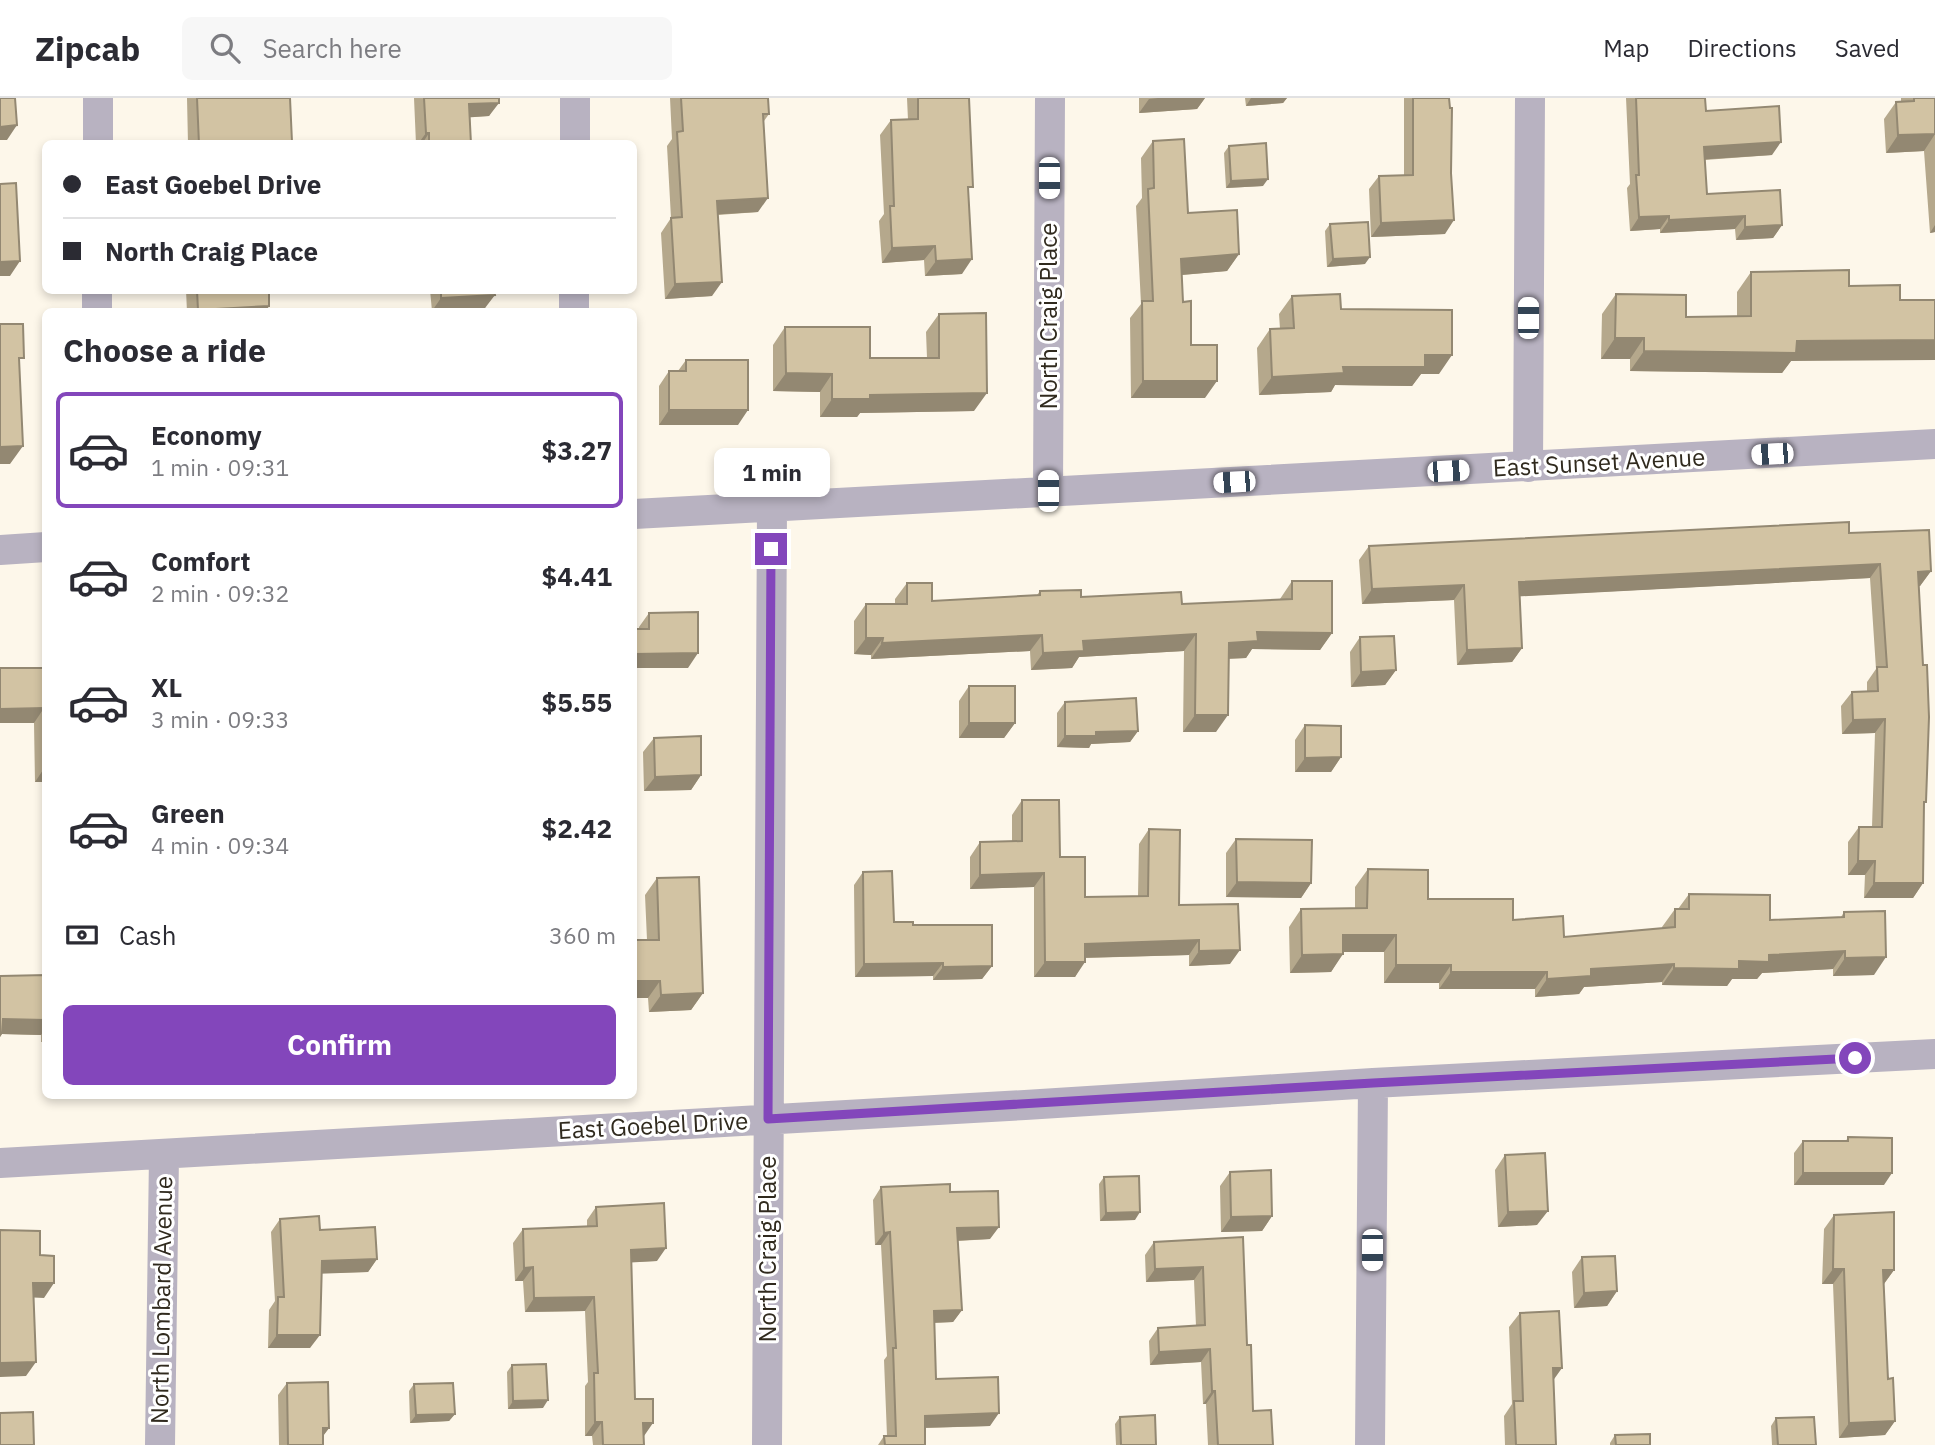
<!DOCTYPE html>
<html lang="en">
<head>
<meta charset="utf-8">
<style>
  :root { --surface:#fff; --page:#f7f7f7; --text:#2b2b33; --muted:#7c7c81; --line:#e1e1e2; --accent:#8346bb }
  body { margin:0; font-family:"IBM Plex Sans",sans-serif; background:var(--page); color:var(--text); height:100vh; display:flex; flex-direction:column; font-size:26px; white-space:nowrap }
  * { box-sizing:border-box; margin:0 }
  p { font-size:23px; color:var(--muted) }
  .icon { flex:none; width:38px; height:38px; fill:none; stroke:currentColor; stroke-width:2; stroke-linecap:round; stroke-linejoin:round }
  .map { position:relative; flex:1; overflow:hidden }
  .drawer { position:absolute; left:42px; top:210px; width:595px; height:791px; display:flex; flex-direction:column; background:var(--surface); border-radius:10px; box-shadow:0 4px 10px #0003 }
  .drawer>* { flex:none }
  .top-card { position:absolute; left:42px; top:42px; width:595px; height:154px; border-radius:10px; box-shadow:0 4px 10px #0003; display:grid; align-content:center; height:154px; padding:0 21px; background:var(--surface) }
  .end { position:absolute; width:32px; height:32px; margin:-16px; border:9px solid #8346bb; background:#fff; box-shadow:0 0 0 4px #fff }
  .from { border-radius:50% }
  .bubble { position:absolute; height:49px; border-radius:10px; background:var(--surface); box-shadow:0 4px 10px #0003; font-size:23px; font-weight:700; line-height:49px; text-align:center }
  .car { position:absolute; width:21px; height:42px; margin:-21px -10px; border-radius:9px; box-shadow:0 0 5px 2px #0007; background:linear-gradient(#fff 24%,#345 0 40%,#fff 0 76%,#345 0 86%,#fff 0) }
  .top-card b { display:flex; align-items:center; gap:24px; height:66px; font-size:26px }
  .top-card b+b { border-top:2px solid var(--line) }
  .top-card i { width:18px; height:18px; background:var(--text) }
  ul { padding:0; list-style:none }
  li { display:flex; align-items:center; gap:21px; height:116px; margin:0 14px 10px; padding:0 7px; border:4px solid transparent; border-radius:10px }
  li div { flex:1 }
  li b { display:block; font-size:26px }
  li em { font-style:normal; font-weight:700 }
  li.on { border-color:var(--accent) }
  li>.icon { width:63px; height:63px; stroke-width:1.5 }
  h2 { padding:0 21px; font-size:32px; line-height:84px }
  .pay { display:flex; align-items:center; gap:18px; height:77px; padding:0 21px; font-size:26px }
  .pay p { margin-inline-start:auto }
  .button { display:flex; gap:14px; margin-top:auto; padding:14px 21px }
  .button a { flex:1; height:80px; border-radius:10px; background:var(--accent); color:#fff; font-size:28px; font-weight:700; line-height:80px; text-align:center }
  header { display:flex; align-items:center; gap:42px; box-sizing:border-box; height:98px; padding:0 35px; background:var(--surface); border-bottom:2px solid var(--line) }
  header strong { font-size:33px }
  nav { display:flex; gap:38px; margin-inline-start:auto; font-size:24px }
  .search { width:490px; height:63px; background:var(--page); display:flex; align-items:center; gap:18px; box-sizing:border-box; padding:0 24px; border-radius:10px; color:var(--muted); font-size:26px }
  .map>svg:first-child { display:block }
</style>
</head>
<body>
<header>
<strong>Zipcab</strong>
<div class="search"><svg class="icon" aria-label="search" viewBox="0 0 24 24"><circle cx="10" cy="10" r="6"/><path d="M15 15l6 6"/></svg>Search here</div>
<nav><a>Map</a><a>Directions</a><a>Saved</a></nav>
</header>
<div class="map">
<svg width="1935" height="1347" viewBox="0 0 1935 1347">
  <rect width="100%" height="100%" fill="#fdf7ea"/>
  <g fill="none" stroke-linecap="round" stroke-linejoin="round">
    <path stroke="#b8b2c1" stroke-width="30" d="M98,46V0
      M575,46V0
      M97,192V214
      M574,214V192
      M1528,369L1530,0
      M1048,393L1050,0
      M634,416L1935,346
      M0,452L46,449
      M0,1065L1025,1007L1373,985L1935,956
      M160,1347L164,1057
      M767,1347L772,410
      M1370,1347L1373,985"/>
  </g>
  <path fill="#b5a88c" d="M187,0H290V46H188Z
    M414,0H499L489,18L470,19L471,46H416Z
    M670,0H768L769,16L764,23L758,114L718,117L712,198L665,201L661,135L671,120L667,48L672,41Z
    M907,0H969L968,95L962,176L925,178L924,162L882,165L879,123L884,116L880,37L891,22H908Z
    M1139,0H1205L1197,11L1139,15Z
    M1245,0H1287L1283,5L1246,8Z
    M1404,0H1449L1445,136L1371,139L1369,91L1379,78L1404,77Z
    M1626,0H1705L1706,13L1772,57L1705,62L1707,96L1782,127L1773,140L1736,142L1735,131L1660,135V131L1630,133L1627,90L1630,86Z
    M1901,0H1935V134L1930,135L1924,53L1886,55L1884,21L1896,4L1901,3Z
    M1153,43L1188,115L1239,156L1227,173L1182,177L1183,204L1191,247L1205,300H1131L1130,220L1141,206L1136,108L1142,100L1141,60Z
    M1229,48L1263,88L1226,90L1224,55Z
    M1330,126L1365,166L1327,169L1325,133Z
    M1751,174L1791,263L1782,275L1630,273V261H1601L1602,216L1616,196L1686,219L1737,218V194Z
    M186,192H269V208L265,214H187Z
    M430,192H494L485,210L432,213Z
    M1292,198L1341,211L1439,276H1421L1412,288L1335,287L1331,294L1259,297L1257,250L1270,231H1280L1279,216Z
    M939,216L974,313L860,315L857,319H820V294L773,293V247L785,229L870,260H927L926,234Z
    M686,262L738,327H659V288L669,273H678Z
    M1849,435L1931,473L1920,488H1919L1924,708L1923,785L1913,800H1864L1865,777H1848V744L1859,729H1872L1875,635L1842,636L1841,608L1852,594L1867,593V584L1876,571L1870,480L1520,498L1522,550L1512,564L1457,567L1454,502L1362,506L1359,462L1369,448Z
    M1292,483L1332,535L1320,552L1252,551L1246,560L1228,561L1216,634H1183L1184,553L1079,559L1072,570L1031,572L1030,553L871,561V557L854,556V523L866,506H895V501L907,485L932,503L1037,497L1040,493L1081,499L1182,506L1280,501Z
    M649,515L688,570H634V531H639V529Z
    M1360,539L1396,572L1385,587L1351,589L1350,554Z
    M0,570H46V684H35L34,625H0Z
    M969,588L1015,625L1004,640H959V603Z
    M1065,604L1138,633L1130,644L1091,646L1089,650L1057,649V615Z
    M1305,627L1341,659L1331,674H1295V642Z
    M654,640L701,677L691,692L644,693L643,654Z
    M1022,702L1085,799L1138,798L1139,746L1149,731L1179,807L1230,866L1189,868V857L1085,860L1075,879H1034V789L970,791V759L980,744L1012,743V717Z
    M1236,741L1311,785L1301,800L1226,799V755Z
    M1368,771L1428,801L1513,822L1564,839L1662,830V829L1675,811H1678L1689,796L1770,822L1841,819L1844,814L1874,877L1833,878V871L1762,875L1757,881H1732L1727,888L1662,887V884L1584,889L1579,896L1535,899V891H1439V885H1384V854H1343L1331,874L1290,875L1289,829L1301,811L1355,810V789Z
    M863,774L894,824L913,827L992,868L982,881L933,882V878L855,879L854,787Z
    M657,780L703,895L691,912L649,914L648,900H634V842H647L645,797Z
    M46,877V944H41V937L2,936L0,939V878Z
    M1848,1039L1884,1087H1794V1055L1803,1043H1846Z
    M1505,1057L1537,1127L1498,1129L1495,1072Z
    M1230,1074L1272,1118L1262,1133L1221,1134L1220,1088Z
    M1104,1079L1135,1122L1100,1123L1099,1086Z
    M881,1089L950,1094L990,1141L958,1143L962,1212L953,1224L934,1225L936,1281L990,1328L925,1330V1347H878L884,1338H887L884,1262L887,1258L881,1147H875L873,1102Z
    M596,1109L657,1163L631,1164L635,1301L644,1338V1347H593L592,1338H585V1288L588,1284L585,1213L525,1214L523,1183H515L513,1145L523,1131L587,1128V1122Z
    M1834,1117L1894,1172L1884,1186L1888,1281L1895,1323L1885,1337L1839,1340L1833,1186H1822L1824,1131Z
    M280,1121L320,1132L377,1161L368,1174L321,1175L310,1250H268L269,1212L275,1203L271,1134Z
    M1243,1139L1247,1247L1253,1313L1273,1347H1208L1206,1306H1203L1201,1264L1150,1267L1149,1243L1158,1230L1196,1228L1194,1182L1146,1184L1145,1157L1154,1144Z
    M1582,1159L1617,1193L1607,1208L1574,1210L1572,1174Z
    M1520,1215L1553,1282L1556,1347H1505L1504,1318L1512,1306L1509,1229Z
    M512,1267L543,1310L508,1311L507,1274Z
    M287,1285L329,1330L323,1338V1347H279L278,1297Z
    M414,1286L455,1316L449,1323L410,1325L409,1293Z
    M1120,1319L1156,1347H1116L1115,1326Z
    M1776,1320L1816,1347H1772L1771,1328Z
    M1615,1337L1650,1347H1610V1345Z"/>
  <path fill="#938872" d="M1158,0H1205L1197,11L1139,15L1149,1Z
    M1251,0H1287L1283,5L1246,8Z
    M499,5L489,18L460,20L469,6Z
    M17,27L7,42H0V29Z
    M426,35H429L422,46H418Z
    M1935,36L1924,53L1886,55L1898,37Z
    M1781,44L1772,57L1695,62L1704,49Z
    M1268,81L1263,88L1226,90L1231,83Z
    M768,100L758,114L707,117L717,103Z
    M1669,118L1660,131L1630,133L1639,119Z
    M1745,118L1735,131L1660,135L1669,122Z
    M1454,122L1445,136L1371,139L1381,125Z
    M1782,127L1773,140L1736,142L1745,129Z
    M1935,127V134L1930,135Z
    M935,148L924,162L882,165L892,150Z
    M1239,156L1227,173L1169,178L1181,161Z
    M1370,159L1365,166L1327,169L1333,161Z
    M972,161L962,176L925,178L936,163Z
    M20,163L10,178H0V164Z
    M722,184L712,198L665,201L675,186Z
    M495,197L485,210L432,213L441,200Z
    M269,208L265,214H197L198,212Z
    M1615,240H1644L1630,261H1601Z
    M1935,242V262L1791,263L1782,275L1630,273L1644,253L1797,243Z
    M1425,257H1452L1439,276H1421L1412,288L1335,287L1331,294L1259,297L1272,279Z
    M786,275L832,276L820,294L773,293Z
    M1143,283H1217L1205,300H1131Z
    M987,295L974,313L860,315L857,319H820L832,301L870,297Z
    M669,312H748L738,327H659Z
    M23,348L10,366H0V349Z
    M1880,466L1870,480L1509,499L1519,484Z
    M1931,473L1920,488L1908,489L1918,474Z
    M1464,487L1454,502L1362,506L1372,491Z
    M1257,534L1332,535L1320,552L1252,551L1246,560L1217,561L1229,545Z
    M1196,536L1184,553L1079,559L1072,570L1031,572L1043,555L1083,543Z
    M1042,537L1030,553L871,561L882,545Z
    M866,540H883L871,557L854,556Z
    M1522,550L1512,564L1457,567L1467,552Z
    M698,555L688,570H634V556Z
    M1396,572L1385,587L1351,589L1361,574Z
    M44,610L34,625H0V611Z
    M1195,617H1228L1216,634H1183Z
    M1885,621L1875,635L1842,636L1853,622Z
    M969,625H1015L1004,640H959Z
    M1138,633L1130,644L1091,646L1089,650L1057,649L1065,638L1096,634Z
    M1341,659L1331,674H1295L1305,660Z
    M45,669L46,684H35Z
    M701,677L691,692L644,693L655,679Z
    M1858,763H1875L1865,777H1848Z
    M1044,775L1034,789L970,791L980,777Z
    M1237,784L1311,785L1301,800L1226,799Z
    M1874,785H1923L1913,800H1864Z
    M1343,837H1396L1384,854H1330Z
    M1199,842L1189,857L1075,860L1085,846Z
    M1240,852L1230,866L1189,868L1199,853Z
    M1845,853L1833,871L1762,875L1757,881H1732L1727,888L1662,887L1674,870L1739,863L1769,857Z
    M1343,856L1331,874L1290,875L1302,857Z
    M1886,859L1874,877L1833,878L1845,860Z
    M1045,864H1085L1075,879H1034Z
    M943,865L933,878L855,879L864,866Z
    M1674,866L1662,884L1584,889L1579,896L1535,899L1547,881L1591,871Z
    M1396,867H1451L1439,885H1384Z
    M992,868L982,881L933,882L943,869Z
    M1451,874H1547L1535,891H1439Z
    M634,883H660L648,900H634Z
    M703,895L691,912L649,914L661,897Z
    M3,921L46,922V931L41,937L2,936L0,939V925Z
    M1803,1075H1892L1884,1087H1794Z
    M1548,1113L1537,1127L1498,1129L1508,1114Z
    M1140,1114L1135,1122L1100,1123L1106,1115Z
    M1272,1118L1262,1133L1221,1134L1231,1119Z
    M999,1129L990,1141L949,1143L957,1130Z
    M890,1134L881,1147H875L884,1135Z
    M666,1150L657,1163L622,1165L631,1152Z
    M377,1161L368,1174L313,1176L322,1163Z
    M533,1169L523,1183H515L524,1170Z
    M1203,1169L1194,1182L1146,1184L1155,1171Z
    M1833,1171H1844L1833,1186H1822Z
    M1883,1172H1894L1883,1187Z
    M33,1185H54L44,1200L23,1199Z
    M1617,1193L1607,1208L1574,1210L1584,1195Z
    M594,1199L585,1213L525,1214L534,1200Z
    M962,1212L953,1224L925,1225L934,1213Z
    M277,1237H320L310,1250H268Z
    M1210,1251L1201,1264L1150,1267L1159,1254Z
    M36,1264L26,1278L0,1279V1265Z
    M1553,1270H1562L1552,1284Z
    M1212,1293H1215L1206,1306H1203Z
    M548,1302L543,1310L508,1311L513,1303Z
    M999,1315L990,1328L916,1330L925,1318Z
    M455,1316L449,1323L410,1325L416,1317Z
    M1895,1323L1885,1337L1839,1340L1849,1325Z
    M595,1324H602L592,1338H585Z
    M643,1325H653L644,1338Z
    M323,1330H329L320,1342Z"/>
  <path fill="#d2c3a3" stroke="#938872" stroke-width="2" d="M0,0H15L17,27L0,29Z
    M197,0H290L292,44H287V46H199Z
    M424,0H499V5L469,6L471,46H429V35H426Z
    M681,0H768L769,16H763L768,100L717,103L722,184L675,186L671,120L682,119L677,34L683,33Z
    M918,0H969L973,89H968L972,161L936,163L935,148L892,150L890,108H894L891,22L918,21Z
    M1413,0H1449L1450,10H1452L1451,75L1454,122L1381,125L1379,78L1413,77Z
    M1636,0H1705L1706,13L1779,8L1781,44L1704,49L1707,96L1780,92L1782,127L1745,129V118L1669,122V118L1639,119L1636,77H1639Z
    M1914,0H1935V36L1898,37L1896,4L1914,3Z
    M1184,41L1188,115L1237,112L1239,156L1181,161L1183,204L1191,203V247H1217V283H1143L1142,203H1153L1148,91L1154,90L1153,43Z
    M1266,45L1268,81L1231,83L1229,48Z
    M16,85L20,163L0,164V86Z
    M1368,124L1370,159L1333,161L1330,126Z
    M1849,172V188L1900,187V202H1935V242L1797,243L1796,255L1644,253V240H1615L1616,196L1686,197V219L1751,218V174Z
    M197,192H269V208L198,212Z
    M441,192H494L495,197L441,200Z
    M1340,196L1341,211L1452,212V257H1425V269H1343L1344,275L1272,279L1270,231L1294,230L1292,198Z
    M986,215L987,295L870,297V301H832V276L786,275L785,229H870V260H939V216Z
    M0,226H23L24,260H19L23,348L0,349Z
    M686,262H748V312H669V273H686Z
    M1849,424V435L1929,432L1931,473L1918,474L1923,567H1927L1929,619L1926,704H1924L1923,785H1874L1875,763H1858L1859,729H1882L1885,621L1853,622L1852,594L1878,593L1877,569H1887L1880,466L1519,484L1522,550L1467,552L1464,487L1372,491L1369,448Z
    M1292,483H1332V535L1257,534L1258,543L1229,545L1228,617H1195L1196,536L1083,543L1084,553L1043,555L1042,537L882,545L883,540H866V506H907V485H932V503L1040,497V493L1081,492V499L1181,494L1182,506L1292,501Z
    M698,514V555L634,556V531H649V515Z
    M1394,538L1396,572L1361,574L1360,539Z
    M0,570H46V669L44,610L0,611Z
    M969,588H1015V625H969Z
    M1136,600L1138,633L1096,634V638H1065V604Z
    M1305,627L1341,628V659L1305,660Z
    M701,638V677L655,679L654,640Z
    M1022,702H1059L1060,759H1085V799L1148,798L1149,731L1180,732L1179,807L1238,806L1240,852L1199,853V842L1085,846V864H1045L1044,775L980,777V744L1022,743Z
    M1236,741L1312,742L1311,785L1237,784Z
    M1368,771L1428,772V801H1513V822L1563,818L1564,839L1675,829V811H1689V796L1770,797V822L1844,819V814L1885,813L1886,859L1845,860V853L1769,857V864L1739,863V871L1674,870V866L1591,871V878L1547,881V874H1451V867H1396V837H1343V856L1302,857L1301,811L1367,810Z
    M892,773L894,824H913V827H992V868L943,869V865L864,866L863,774Z
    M699,779L703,895L661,897L660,883H634V842H659L657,780Z
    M46,877V922L3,921L2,935H0V878Z
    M1848,1039L1892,1040V1075H1803V1043H1848Z
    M1545,1055L1548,1113L1508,1114L1505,1057Z
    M1271,1072L1272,1118L1231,1119L1230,1074Z
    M1139,1078L1140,1114L1106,1115L1104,1079Z
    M950,1086V1094L998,1093L999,1129L957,1130L962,1212L934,1213L936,1281L998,1279L999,1315L925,1318V1347H885L884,1338H896L893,1250H896L890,1134L884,1135L881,1089Z
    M664,1105L666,1150L631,1152L635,1301H653V1325H643L644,1347H603L602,1324H595L594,1275H598L594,1199L534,1200L533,1169L524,1170L523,1131L597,1128L596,1109Z
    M1894,1114V1172H1883L1888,1281L1893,1280L1895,1323L1849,1325L1844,1171H1833L1834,1117Z
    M319,1118L320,1132L375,1129L377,1161L322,1163L320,1237H277L278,1199H284L280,1121Z
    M0,1132L40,1133V1157L54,1158V1185H33L36,1264L0,1265Z
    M1243,1139L1247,1247H1251L1253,1313L1271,1312L1273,1347H1218L1215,1293H1212L1210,1251L1159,1254L1158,1230L1205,1227L1203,1169L1155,1171L1154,1144Z
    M1615,1158L1617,1193L1584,1195L1582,1159Z
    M1559,1213L1562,1270H1553L1556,1347H1516L1514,1303H1523L1520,1215Z
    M546,1266L548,1302L513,1303L512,1267Z
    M328,1284L329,1330H323V1347H288L287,1285Z
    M453,1285L455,1316L416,1317L414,1286Z
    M33,1314L34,1347H0V1315Z
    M1155,1317L1156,1347H1121L1120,1319Z
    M1814,1319L1816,1347H1778L1776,1320Z
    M1650,1336V1347H1616L1615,1337Z"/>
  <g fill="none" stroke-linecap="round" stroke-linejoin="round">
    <path stroke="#8346bb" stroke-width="9" d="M771,451L768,1021L1373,985L1855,960"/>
  </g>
  <g text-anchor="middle" stroke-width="6" stroke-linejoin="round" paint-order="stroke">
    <g font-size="24" fill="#302a1e" stroke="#fff">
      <text transform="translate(1049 218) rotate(-90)" y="8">North Craig Place</text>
      <text transform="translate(1599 365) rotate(-3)" y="8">East Sunset Avenue</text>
      <text transform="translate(653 1028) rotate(-3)" y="8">East Goebel Drive</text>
      <text transform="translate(768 1151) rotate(-90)" y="8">North Craig Place</text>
      <text transform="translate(162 1202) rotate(-89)" y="8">North Lombard Avenue</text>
    </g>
  </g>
</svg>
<i class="end from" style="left:1855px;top:960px"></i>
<i class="end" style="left:771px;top:451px"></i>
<div class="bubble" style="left:714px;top:350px;width:116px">1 min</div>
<i class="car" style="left:1049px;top:80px;rotate:180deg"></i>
<i class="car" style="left:1528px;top:220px;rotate:0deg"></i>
<i class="car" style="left:1772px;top:356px;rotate:267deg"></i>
<i class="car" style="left:1448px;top:373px;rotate:87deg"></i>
<i class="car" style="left:1234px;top:384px;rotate:267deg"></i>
<i class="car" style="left:1048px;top:393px;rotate:0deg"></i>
<i class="car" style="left:1372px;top:1152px;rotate:180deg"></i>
<div class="top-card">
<b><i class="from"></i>East Goebel Drive</b>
<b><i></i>North Craig Place</b>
</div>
<section class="drawer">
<h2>Choose a ride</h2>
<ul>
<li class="on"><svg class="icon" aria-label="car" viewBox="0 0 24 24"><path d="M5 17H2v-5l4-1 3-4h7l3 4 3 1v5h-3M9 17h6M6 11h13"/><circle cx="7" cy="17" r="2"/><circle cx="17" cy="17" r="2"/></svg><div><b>Economy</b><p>1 min · 09:31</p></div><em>$3.27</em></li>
<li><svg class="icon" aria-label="car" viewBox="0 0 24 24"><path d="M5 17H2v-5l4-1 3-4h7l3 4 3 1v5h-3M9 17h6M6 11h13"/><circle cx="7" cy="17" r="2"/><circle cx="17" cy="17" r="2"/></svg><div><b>Comfort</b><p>2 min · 09:32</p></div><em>$4.41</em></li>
<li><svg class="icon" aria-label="car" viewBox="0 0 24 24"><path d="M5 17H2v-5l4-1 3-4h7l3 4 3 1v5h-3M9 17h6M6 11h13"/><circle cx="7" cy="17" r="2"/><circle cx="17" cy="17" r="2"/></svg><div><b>XL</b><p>3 min · 09:33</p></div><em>$5.55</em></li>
<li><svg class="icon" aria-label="car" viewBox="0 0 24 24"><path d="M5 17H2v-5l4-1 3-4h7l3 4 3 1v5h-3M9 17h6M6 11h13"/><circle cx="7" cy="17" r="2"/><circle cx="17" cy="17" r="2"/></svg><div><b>Green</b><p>4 min · 09:34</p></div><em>$2.42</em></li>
</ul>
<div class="pay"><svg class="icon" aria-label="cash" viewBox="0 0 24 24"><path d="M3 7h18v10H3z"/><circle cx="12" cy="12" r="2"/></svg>Cash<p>360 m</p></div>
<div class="button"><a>Confirm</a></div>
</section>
</div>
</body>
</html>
